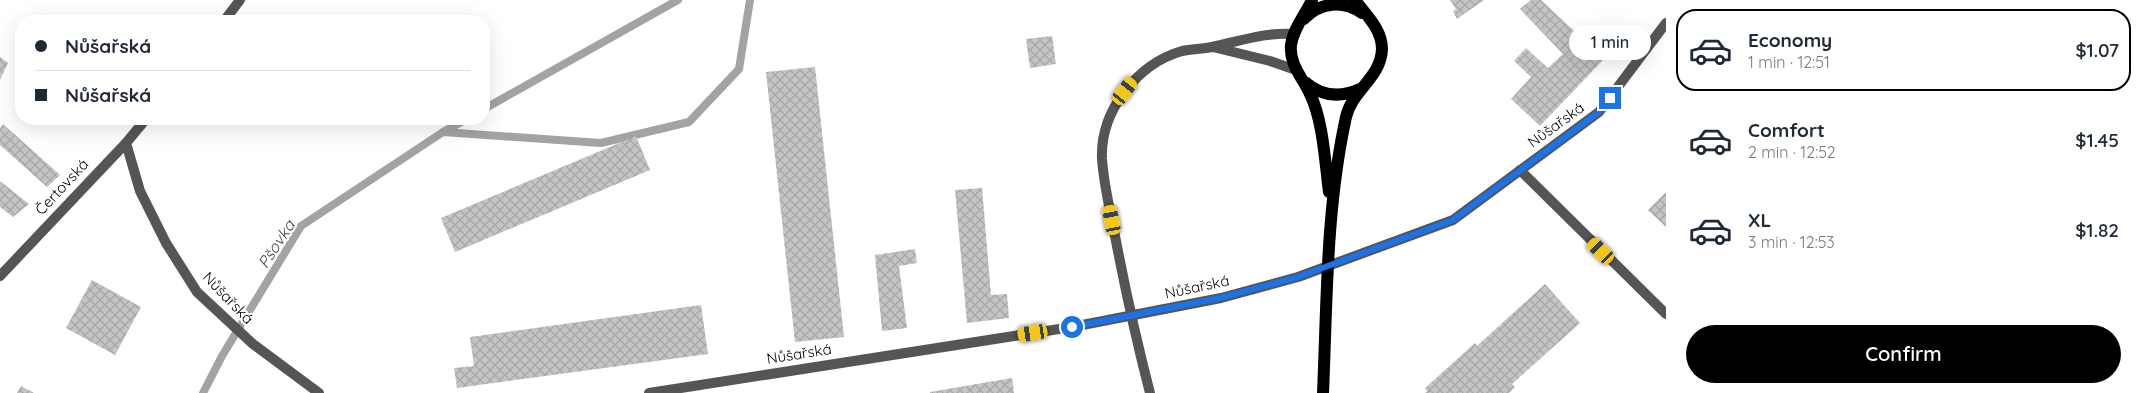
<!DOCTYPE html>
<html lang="en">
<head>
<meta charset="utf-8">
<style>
  :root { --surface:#fff; --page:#f6f6f7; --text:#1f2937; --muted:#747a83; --line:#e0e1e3; --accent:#000 }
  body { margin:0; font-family:Quicksand,sans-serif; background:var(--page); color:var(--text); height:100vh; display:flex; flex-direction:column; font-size:19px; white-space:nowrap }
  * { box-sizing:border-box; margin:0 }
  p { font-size:16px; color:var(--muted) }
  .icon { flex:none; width:28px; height:28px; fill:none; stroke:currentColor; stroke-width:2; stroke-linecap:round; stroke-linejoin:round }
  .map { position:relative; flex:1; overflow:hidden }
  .panel { display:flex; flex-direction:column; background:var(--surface); width:475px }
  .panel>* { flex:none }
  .guide { position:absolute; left:15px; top:15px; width:475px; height:110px; border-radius:20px; box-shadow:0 5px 20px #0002; display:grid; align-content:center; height:110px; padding:0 20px; background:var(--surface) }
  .end { position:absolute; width:22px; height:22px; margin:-11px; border:6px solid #1a73e8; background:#fff; box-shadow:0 0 0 2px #fff }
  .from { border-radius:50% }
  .bubble { position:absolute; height:35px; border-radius:18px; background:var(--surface); box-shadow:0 5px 20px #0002; font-size:16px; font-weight:600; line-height:35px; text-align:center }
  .car { position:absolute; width:15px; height:30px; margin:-15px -8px; border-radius:6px; box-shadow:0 0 4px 1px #0007; background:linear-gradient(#f5c518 24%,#345 0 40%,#f5c518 0 76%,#345 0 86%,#f5c518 0) }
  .guide b { display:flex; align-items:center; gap:18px; height:48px; font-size:19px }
  .guide b+b { border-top:1px solid var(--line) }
  .guide i { width:12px; height:12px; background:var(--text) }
  ul { padding:9px 0 0; list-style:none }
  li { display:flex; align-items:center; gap:15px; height:82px; margin:0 10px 8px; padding:0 10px; border:2px solid transparent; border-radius:20px }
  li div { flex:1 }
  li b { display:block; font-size:19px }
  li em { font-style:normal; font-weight:600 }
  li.current { border-color:var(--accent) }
  li>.icon { width:45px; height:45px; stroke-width:1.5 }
  .primary-button { display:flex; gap:10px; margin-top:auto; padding:10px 20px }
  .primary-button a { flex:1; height:58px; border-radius:30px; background:var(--accent); color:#fff; font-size:20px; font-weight:600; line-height:58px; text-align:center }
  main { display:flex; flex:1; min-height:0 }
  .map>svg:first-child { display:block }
</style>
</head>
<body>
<main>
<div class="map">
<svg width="1666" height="393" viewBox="0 0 1666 393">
  <defs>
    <pattern id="building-cross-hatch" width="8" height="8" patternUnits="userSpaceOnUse" patternTransform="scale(1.25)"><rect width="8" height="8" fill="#c4c4c4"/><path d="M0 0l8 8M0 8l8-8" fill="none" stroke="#a7a7a7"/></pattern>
  </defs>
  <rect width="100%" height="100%" fill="#fff"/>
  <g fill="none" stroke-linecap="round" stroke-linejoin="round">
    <path stroke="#a3a3a3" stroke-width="8" d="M484,109L678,0
      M443,132L601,143L689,122L739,69L750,0
      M203,393L222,356L301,226L443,132L467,119"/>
  </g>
  <path fill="url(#building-cross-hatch)" d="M1450,0H1484L1457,19L1453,11L1456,9Z
    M1531,0H1541L1604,59L1540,126L1511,99L1531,77L1514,61L1526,48L1548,68L1563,54L1520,9Z
    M1052,36L1056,64L1030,68L1026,39Z
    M0,57L8,63L0,80Z
    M815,67L844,337L795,342L766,72Z
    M3,124L60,175L47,187L0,145V128Z
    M636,136L650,170L455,252L441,218Z
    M0,181L29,204L13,217L0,207Z
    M982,188L991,295L1007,294L1009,318L967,323L955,190Z
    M1666,192V227L1648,210Z
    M915,249L917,263L899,266L907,328L882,331L875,255Z
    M92,280L141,307L115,355L66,328Z
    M1545,284L1580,323L1512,384L1515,387L1509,393H1425L1427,391L1425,388L1475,343L1477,346Z
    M701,305L708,354L457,388L454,368L474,366L470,337Z
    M1012,378L1014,393H930V392Z
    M21,386L34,393H17Z"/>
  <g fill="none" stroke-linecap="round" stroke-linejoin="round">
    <path stroke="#555" stroke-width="10" d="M1520,170L1666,314"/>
    <path stroke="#555" stroke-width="10" d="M224,21L240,0
      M1213,47L1270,61L1296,70
      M126,143L140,191L166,243L197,292L253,344L319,393
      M0,276L126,143L146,119
      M649,393L1072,327L1221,298L1298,277L1453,220L1599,112L1666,23
      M1150,393C1137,343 1126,293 1116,241C1111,214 1104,187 1102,159C1100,111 1137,64 1182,51C1192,49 1202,49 1212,47C1241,41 1264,32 1294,34"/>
    <path stroke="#000" stroke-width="12" d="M1312,0C1305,15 1293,29 1291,45C1289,65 1303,78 1310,94C1323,120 1325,162 1329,192
      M1304,19C1320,2 1343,0 1362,13
      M1305,82C1322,97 1340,98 1360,89
      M1323,393C1327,301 1326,208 1346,117C1352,90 1381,78 1382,49C1382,29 1366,15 1355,0"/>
  </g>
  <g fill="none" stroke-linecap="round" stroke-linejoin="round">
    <path stroke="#1a73e8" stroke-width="6" d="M1072,327L1220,298L1298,277L1453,220L1599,112L1610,98"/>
  </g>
  <g text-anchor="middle" stroke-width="4.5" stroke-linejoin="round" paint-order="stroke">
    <g font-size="15" fill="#000" stroke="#fff">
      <text transform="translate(1556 125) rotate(-36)" y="5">Nůšařská</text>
      <text transform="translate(62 187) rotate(-47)" y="5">Čertovská</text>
      <text transform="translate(1197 287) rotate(-12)" y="5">Nůšařská</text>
      <text transform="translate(228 298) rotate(46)" y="5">Nůšařská</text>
      <text transform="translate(799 354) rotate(-9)" y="5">Nůšařská</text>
    </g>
    <g font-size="16" font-style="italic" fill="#444" stroke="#fff">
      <text transform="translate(276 244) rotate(-57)" y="6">Pšovka</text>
    </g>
  </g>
</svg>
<i class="end from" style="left:1072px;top:327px"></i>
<i class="end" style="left:1610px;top:98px"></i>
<div class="bubble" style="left:1569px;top:25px;width:82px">1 min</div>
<i class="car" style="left:1125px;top:91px;rotate:37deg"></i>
<i class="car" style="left:1112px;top:220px;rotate:349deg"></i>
<i class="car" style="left:1601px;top:251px;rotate:314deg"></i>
<i class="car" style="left:1033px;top:333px;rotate:261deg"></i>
<div class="guide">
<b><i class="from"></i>Nůšařská</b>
<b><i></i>Nůšařská</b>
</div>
</div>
<section class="panel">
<ul>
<li class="current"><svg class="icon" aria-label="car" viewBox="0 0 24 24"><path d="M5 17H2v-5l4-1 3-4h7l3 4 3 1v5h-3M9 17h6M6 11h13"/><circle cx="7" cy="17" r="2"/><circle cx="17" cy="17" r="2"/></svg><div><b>Economy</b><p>1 min · 12:51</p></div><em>$1.07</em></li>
<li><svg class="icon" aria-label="car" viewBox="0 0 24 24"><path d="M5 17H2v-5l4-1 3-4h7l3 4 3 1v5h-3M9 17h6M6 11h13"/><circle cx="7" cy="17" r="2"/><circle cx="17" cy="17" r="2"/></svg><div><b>Comfort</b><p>2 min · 12:52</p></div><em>$1.45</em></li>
<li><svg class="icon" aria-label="car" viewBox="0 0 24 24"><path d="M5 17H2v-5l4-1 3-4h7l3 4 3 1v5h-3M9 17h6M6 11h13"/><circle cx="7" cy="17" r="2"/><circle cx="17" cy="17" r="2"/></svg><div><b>XL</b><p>3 min · 12:53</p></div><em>$1.82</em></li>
</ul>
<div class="primary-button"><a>Confirm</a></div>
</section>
</main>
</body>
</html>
